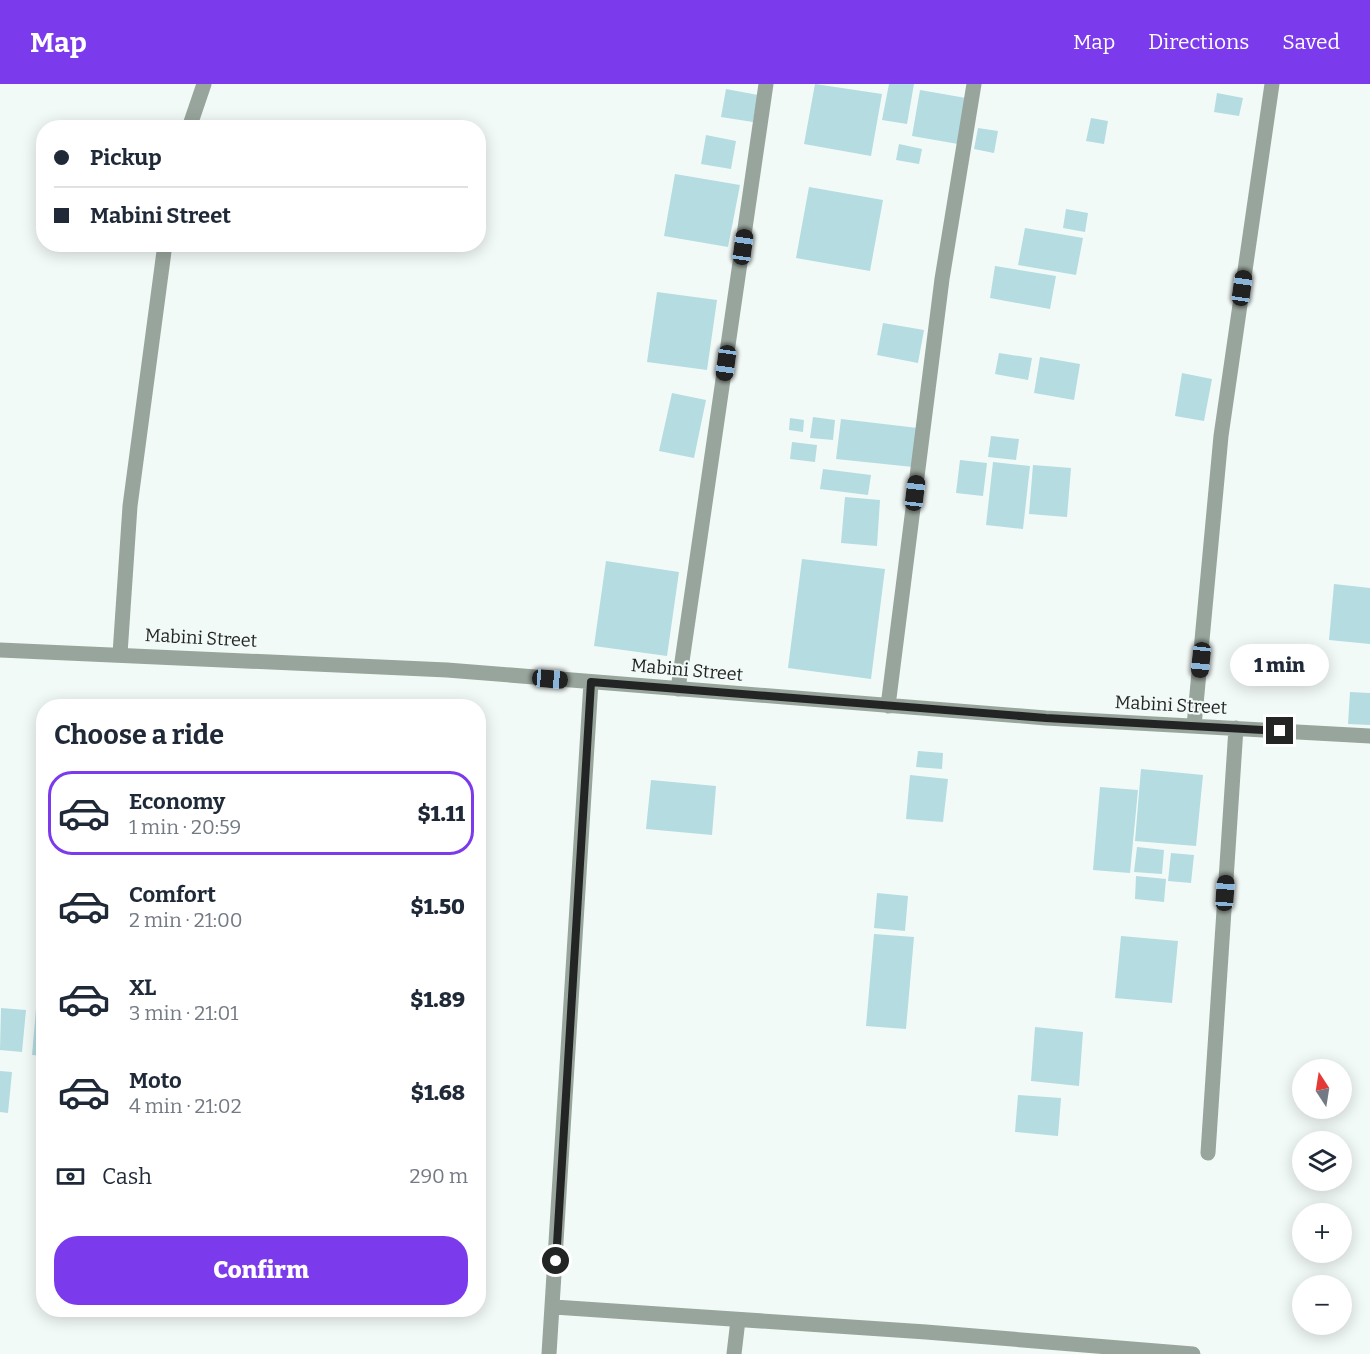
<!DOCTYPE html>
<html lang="en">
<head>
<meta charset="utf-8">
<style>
  :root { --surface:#fff; --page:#f2f2f3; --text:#1f2937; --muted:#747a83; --line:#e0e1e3; --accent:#7c3aed }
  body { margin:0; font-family:Bitter,serif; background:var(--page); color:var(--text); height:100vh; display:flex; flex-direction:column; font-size:22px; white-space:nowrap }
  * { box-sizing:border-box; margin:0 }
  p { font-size:20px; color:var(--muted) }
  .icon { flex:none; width:33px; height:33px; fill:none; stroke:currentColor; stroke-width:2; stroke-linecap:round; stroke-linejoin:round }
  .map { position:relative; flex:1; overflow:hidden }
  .sheet { position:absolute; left:36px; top:615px; width:450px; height:618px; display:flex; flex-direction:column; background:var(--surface); border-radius:24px; box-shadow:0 3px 15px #0003 }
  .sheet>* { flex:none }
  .hud { position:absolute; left:36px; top:36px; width:450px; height:132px; border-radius:24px; box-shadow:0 3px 15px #0003; display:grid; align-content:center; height:132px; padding:0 18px; background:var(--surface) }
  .needle { width:39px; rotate:348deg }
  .tools { position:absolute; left:1292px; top:975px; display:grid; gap:12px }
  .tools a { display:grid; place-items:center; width:60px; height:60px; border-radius:50%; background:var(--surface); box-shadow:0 3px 15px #0003; font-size:30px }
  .end { position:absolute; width:27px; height:27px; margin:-14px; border:8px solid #232525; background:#fff; box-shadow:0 0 0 3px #fff }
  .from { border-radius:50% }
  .bubble { position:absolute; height:42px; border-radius:21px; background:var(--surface); box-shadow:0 3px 15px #0003; font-size:20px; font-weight:800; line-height:42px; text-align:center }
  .car { position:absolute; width:18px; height:36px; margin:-18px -9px; border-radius:8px; box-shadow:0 0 4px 2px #0007; background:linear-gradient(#222 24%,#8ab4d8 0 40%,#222 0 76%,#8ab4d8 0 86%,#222 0) }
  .hud b { display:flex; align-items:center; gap:21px; height:57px; font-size:22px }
  .hud b+b { border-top:2px solid var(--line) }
  .hud i { width:15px; height:15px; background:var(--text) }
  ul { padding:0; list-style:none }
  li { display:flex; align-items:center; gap:18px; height:84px; margin:0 12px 9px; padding:0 6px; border:3px solid transparent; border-radius:24px }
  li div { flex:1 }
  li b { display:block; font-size:22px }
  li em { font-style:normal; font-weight:800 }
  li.selected { border-color:var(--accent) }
  li>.icon { width:54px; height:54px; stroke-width:1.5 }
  h2 { padding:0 18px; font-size:27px; line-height:72px }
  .pay { display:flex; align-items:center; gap:15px; height:66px; padding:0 18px; font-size:22px }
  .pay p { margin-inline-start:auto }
  .primary-button { display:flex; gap:12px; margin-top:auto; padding:12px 18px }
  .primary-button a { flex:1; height:69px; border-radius:24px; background:var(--accent); color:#fff; font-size:24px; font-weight:800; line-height:69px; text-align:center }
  header { display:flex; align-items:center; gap:36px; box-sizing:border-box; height:84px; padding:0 30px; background:var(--accent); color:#fff }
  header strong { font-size:28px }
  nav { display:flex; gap:33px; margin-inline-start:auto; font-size:21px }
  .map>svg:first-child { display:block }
</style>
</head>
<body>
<header>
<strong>Map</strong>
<nav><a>Map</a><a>Directions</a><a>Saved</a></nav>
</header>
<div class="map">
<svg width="1370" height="1270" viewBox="0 0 1370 1270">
  <rect width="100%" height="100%" fill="#f2faf8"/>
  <path fill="#b4dce1" d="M815,0L882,10L871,72L804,60Z
    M889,0H914L907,40L882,36Z
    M726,5L758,11L753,38L721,33Z
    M920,6L966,14L958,60L912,52Z
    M1217,9L1243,14L1239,32L1214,28Z
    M1091,34L1108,37L1104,60L1086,57Z
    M978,44L998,47L994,69L974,65Z
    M706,51L736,57L731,85L701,80Z
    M899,60L922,65L919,80L896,76Z
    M675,90L740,101L728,163L664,152Z
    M809,103L883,116L870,187L796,174Z
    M1066,125L1088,129L1085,148L1063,144Z
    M1025,144L1083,154L1076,191L1018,181Z
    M995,182L1056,192L1050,225L990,214Z
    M657,208L717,216L707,286L647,278Z
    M883,239L924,246L918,279L877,271Z
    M999,269L1032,274L1028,296L995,290Z
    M1040,273L1080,280L1074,316L1034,309Z
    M1182,289L1212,295L1204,337L1175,332Z
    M672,309L706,316L694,374L659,367Z
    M813,333L835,336L833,356L810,354Z
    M790,334L804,336L803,348L789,346Z
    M841,335L918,344L913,383L836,375Z
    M991,352L1019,355L1016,376L988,373Z
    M792,358L817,361L815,378L790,375Z
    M960,376L987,379L983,412L956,409Z
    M993,378L1030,382L1023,445L986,441Z
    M1033,381L1071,384L1067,433L1029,430Z
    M823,385L871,391L868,411L820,405Z
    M845,413L880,416L877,462L841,459Z
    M802,475L885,485L871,595L788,584Z
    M606,477L679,488L667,572L594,562Z
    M1334,500L1370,504V560L1329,556Z
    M1350,608L1370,609V641L1348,640Z
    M918,667L943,669L942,685L916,683Z
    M1141,685L1203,691L1196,762L1135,757Z
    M910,691L948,695L943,738L906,735Z
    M651,696L716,702L712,751L646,745Z
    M1100,703L1138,706L1130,789L1093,786Z
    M1137,763L1164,766L1162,790L1134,788Z
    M1171,769L1194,771L1191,799L1168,797Z
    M1136,792L1166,795L1164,818L1135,815Z
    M877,809L908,812L905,847L874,844Z
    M874,850L914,853L906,945L866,942Z
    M1121,852L1178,857L1172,919L1115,914Z
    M40,889H44V910H38Z
    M1,924L26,926L22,968L0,966Z
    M36,925H44V972L32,971Z
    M1035,943L1083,948L1079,1002L1031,997Z
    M0,987L12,988L8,1029L0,1028Z
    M1018,1011L1061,1014L1058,1052L1015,1048Z"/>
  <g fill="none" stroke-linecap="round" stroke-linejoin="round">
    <path stroke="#98a59c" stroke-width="15" d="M189,44L204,0
      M0,566L447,586L1046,634L1370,652
      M120,570L130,422L165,160
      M678,605L766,0
      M888,622L942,195L974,0
      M1194,642L1221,352L1272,0
      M1208,1069L1236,644
      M554,1223L926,1248L1193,1270
      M549,1270L591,598
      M734,1270L738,1236"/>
  </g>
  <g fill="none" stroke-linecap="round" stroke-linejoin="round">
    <path stroke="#232525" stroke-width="8" d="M556,1177L591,598L1046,634L1280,647"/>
  </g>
  <g text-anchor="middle" stroke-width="4.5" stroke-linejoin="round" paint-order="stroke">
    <g font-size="18" fill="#232525" stroke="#f2faf8">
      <text transform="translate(201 554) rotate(3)" y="6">Mabini Street</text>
      <text transform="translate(687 586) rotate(5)" y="6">Mabini Street</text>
      <text transform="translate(1171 621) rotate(3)" y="6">Mabini Street</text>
    </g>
  </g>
</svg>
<div class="tools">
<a><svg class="needle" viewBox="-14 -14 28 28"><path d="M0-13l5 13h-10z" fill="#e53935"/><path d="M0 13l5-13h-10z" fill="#747a83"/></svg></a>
<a><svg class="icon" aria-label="layers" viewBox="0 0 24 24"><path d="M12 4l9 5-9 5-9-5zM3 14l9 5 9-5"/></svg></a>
<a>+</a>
<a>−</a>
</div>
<i class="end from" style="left:556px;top:1177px"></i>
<i class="end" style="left:1280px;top:647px"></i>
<div class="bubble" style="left:1230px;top:560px;width:99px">1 min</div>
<i class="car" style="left:743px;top:163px;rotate:8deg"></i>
<i class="car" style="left:1242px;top:204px;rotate:8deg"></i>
<i class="car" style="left:726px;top:279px;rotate:188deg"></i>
<i class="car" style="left:915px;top:409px;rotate:7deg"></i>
<i class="car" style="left:1201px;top:576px;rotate:186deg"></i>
<i class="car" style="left:550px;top:595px;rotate:95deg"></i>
<i class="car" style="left:1225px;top:809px;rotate:4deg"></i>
<div class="hud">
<b><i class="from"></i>Pickup</b>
<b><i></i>Mabini Street</b>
</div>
<section class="sheet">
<h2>Choose a ride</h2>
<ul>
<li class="selected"><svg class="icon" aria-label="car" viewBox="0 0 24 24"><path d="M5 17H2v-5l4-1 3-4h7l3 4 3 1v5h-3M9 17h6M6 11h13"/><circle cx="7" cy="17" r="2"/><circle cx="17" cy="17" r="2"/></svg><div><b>Economy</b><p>1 min · 20:59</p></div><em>$1.11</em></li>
<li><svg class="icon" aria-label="car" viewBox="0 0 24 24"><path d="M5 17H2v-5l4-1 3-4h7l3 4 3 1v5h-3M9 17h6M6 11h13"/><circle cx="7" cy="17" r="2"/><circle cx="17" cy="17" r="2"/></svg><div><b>Comfort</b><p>2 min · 21:00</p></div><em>$1.50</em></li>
<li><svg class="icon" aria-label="car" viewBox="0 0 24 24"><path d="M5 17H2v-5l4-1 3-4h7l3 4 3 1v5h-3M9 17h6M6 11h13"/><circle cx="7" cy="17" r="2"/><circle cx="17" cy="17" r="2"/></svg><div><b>XL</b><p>3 min · 21:01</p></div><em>$1.89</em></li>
<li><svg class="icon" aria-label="car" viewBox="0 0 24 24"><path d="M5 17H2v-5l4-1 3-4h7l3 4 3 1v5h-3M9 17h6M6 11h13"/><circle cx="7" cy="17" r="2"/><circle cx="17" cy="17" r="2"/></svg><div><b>Moto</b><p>4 min · 21:02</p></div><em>$1.68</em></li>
</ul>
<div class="pay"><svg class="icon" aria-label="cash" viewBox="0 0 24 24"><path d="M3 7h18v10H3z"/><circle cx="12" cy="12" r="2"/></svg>Cash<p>290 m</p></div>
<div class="primary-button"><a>Confirm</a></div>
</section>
</div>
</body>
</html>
